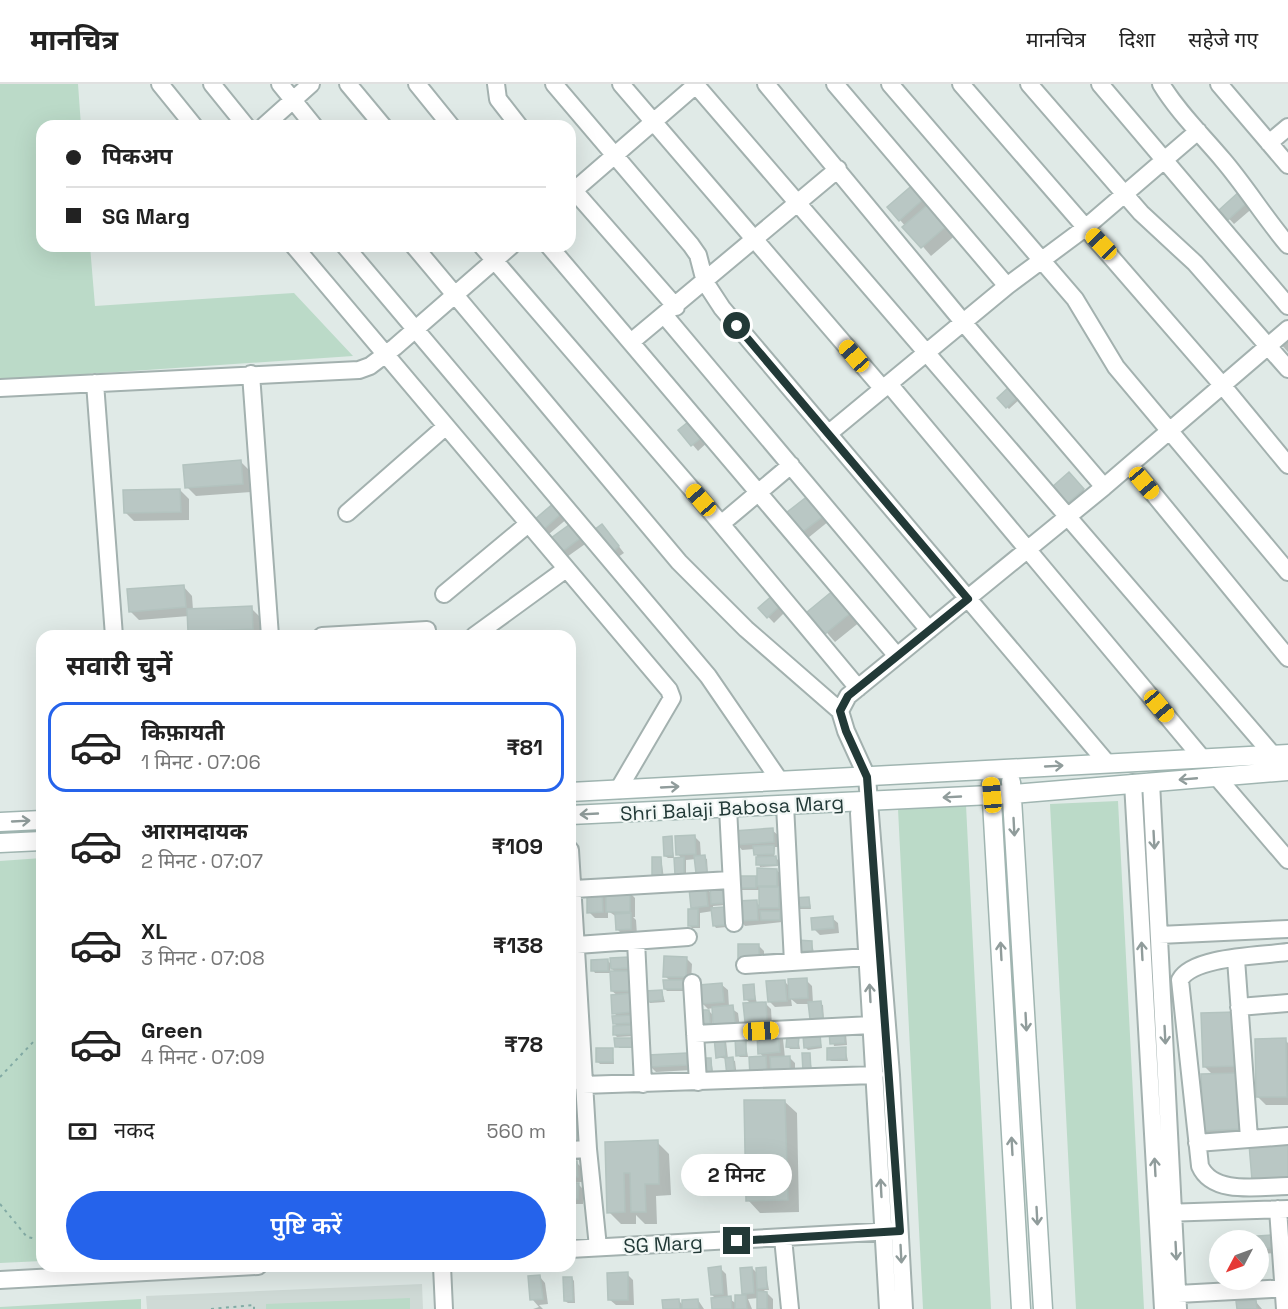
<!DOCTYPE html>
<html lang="hi">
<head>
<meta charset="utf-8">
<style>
  :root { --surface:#fff; --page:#f6f6f6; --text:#222; --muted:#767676; --line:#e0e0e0; --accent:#2563eb }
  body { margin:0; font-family:"Space Grotesk","Noto Sans Devanagari",sans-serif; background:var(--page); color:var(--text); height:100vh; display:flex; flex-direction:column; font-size:22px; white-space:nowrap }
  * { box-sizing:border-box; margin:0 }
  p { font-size:20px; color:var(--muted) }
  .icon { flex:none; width:33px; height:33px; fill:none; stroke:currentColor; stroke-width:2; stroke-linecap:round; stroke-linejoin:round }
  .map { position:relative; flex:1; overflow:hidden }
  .details { position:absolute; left:36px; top:546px; width:540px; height:642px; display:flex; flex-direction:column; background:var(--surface); border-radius:18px; box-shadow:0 6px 24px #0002 }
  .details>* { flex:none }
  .hud { position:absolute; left:36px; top:36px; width:540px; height:132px; border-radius:18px; box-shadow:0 6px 24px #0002; display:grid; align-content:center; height:132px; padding:0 30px; background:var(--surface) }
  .needle { width:39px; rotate:229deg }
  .controls { position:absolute; left:1209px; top:1146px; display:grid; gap:12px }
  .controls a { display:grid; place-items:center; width:60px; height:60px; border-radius:50%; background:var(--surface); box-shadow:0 6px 24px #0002; font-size:30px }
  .end { position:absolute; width:27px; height:27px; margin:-14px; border:8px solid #223937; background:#fff; box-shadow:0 0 0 3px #fff }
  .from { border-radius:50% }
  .bubble { position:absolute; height:42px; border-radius:21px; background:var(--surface); box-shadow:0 6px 24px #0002; font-size:20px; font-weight:600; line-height:42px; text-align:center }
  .car { position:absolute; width:18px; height:36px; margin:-18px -9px; border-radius:8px; box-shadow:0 0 4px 2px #0007; background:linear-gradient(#f5c518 24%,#345 0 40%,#f5c518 0 76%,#345 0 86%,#f5c518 0) }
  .hud b { display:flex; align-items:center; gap:21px; height:57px; font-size:22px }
  .hud b+b { border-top:2px solid var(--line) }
  .hud i { width:15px; height:15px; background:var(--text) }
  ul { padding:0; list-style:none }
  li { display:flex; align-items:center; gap:18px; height:90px; margin:0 12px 9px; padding:0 18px; border:3px solid transparent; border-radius:18px }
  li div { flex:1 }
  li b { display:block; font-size:22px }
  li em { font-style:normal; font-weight:600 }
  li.on { border-color:var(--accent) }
  li>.icon { width:54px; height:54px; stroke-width:1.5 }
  h2 { padding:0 30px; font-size:27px; line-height:72px }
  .pay { display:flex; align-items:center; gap:15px; height:66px; padding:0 30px; font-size:22px }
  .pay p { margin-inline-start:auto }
  .primary-button { display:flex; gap:12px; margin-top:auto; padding:12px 30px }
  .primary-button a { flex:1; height:69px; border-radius:36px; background:var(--accent); color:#fff; font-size:24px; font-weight:600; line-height:69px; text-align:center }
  header { display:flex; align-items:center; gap:36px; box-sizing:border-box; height:84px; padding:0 30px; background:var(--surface); border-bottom:2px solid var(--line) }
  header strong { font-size:28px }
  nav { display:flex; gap:33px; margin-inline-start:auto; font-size:21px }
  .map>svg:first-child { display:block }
</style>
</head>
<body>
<header>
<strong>मानचित्र</strong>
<nav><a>मानचित्र</a><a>दिशा</a><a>सहेजे गए</a></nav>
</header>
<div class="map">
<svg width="1288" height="1225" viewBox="0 0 1288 1225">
  <rect width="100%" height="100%" fill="#e0eae7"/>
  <path fill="#cfdad6" d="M422,1200L423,1225H147L146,1212Z"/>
  <path fill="#bbdac8" d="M0,0H78L81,42H42V162H90L95,222L294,209L353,272L0,296Z
    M1118,717L1144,1225H1076L1050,720Z
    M966,721L991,1225H923L898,725Z
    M42,774V1177L0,1179V777Z
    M410,1214V1225H266V1220Z
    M141,1215V1225H0V1223Z"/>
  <path fill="#0003" d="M916,100L958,149L931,172L900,136Z
    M1241,108L1255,122L1234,140L1221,126Z
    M1288,252V268L1280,259Z
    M1010,305L1020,315L1009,325L999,314Z
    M680,346L710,356L698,367Z
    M241,378L250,387L251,408L196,412L187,403Z
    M1074,395L1088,411L1073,424L1068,419Z
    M180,406L189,415V436L134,437L125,428Z
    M809,413L829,437L808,454L788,430Z
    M555,420L568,434L549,450L544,445Z
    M573,440L588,458L564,475L559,470Z
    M607,447L624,469L618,473L613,468Z
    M183,502L192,512L193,526L251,524L260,533L261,552H195L190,547L189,532L139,536L130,527Z
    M834,507L861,537L835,558L809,528Z
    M774,512L787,526L774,539L760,524Z
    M772,746L778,751L779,763H775L774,772L778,776V782L760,783L755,765L742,766L737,760Z
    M694,752L700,758L701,773L707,775L708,791L697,789L696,775L686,776V793H678L682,775L678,770Z
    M671,754L674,774H668L665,772Z
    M661,774L664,794H656L654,792Z
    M777,786L782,792V838L745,842L740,836L756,818L760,822V806H741L739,803L755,794L759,798Z
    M722,803L726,821L713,822V825L726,827L727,843L716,844L714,841L713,827L700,829V844H692L690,842L696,827L692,823L706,804L712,810Z
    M629,808L635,814V833H633L636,836L637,851H623L617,845V833L608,827V834H595L589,828L602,809L608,815Z
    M809,814L811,825H796L794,823Z
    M832,834L838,839L839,849L820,851L814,845Z
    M812,859L814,869L797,866Z
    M759,862L764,867V880L746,881Z
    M686,874L692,880L691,898L687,907H667L665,905L670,897L665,892Z
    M629,875L632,886H628L636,894L634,941H630L634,945L635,952L617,953L615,951L619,944L615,940L618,933L614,929L618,912L612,907L616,889L610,883V889H595L593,886L608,877L612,881Z
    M806,896L812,902L813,919L823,921L824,936H813L811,934L810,920H797L791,915L792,922L775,923L769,917L784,897L790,903Z
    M722,901L728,906L729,923L738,929L740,944L720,946L715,940L713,924L708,925L702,919Z
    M753,901L757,920L765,919L771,925L772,942L752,943L746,938L751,920L746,915Z
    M662,908L665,918L650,919L648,917Z
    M570,910L574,914L575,933L570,934Z
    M709,927L712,930V941H703L701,939Z
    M1235,930L1248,1054L1213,1055L1204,1046L1213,991L1204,982Z
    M570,939L578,945L570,1072Z
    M831,948L846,950L847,961L834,962Z
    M778,950L783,955L785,974L789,973L795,979V994L773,996L750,975L764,974L760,969Z
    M819,951L822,964L808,966L805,963Z
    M798,954L800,965H790L788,962Z
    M716,955L726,957L728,975L735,977L737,993L727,975L717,973Z
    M745,955L748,973H740L737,971Z
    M616,956L636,964H619Z
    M1285,956L1288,959V1021H1266L1257,1012Z
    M845,964L848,977H831L829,975Z
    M612,966L614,980H600L598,978Z
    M809,970L812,986L804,987Z
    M686,971L692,976V986L656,988L650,982Z
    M711,975L714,994H707Z
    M784,1017L797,1029L799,1128L760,1129L748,1116Z
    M657,1058L669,1070L671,1111L656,1112L657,1140H645L636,1131V1140H621L609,1128L606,1059Z
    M570,1078H576L582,1084L583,1098H576L584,1106L583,1120H570Z
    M1273,1153L1279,1169L1258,1170V1156H1246Z
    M720,1184L726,1190L728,1214L737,1220L736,1213L746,1212L743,1209L752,1184L758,1190L765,1185L769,1206H764L773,1215V1225H759V1214L748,1215L752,1225H714L716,1215L712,1211Z
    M627,1190L633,1196L634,1221H616L610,1216Z
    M540,1193L545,1199L548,1220L539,1221L543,1225H533L539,1223L532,1215Z
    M572,1194L574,1197L575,1219H568L565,1217Z
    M698,1216L704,1225H664L679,1217L684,1222Z
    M1256,1218L1262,1225H1238Z"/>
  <path fill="#b9c7c4" stroke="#b3c3bf" stroke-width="1.5" d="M916,98L928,111L899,137L887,123Z
    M1241,106L1250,116L1228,136L1219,126Z
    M932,117L950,139L921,164L902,143Z
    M1010,302L1019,312L1006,324L997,314Z
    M693,334L706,350L691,362L678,346Z
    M241,376L243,400L185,404L183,381Z
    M1069,388L1084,405L1067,420L1052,403Z
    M180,405L181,428L124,429L123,406Z
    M809,411L825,431L801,449L786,429Z
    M555,418L563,428L543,446L534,436Z
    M573,438L583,452L558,471L547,457Z
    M602,440L619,462L612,469L594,446Z
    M184,501L186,523L129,528L127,505Z
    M835,505L853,527L825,550L807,528Z
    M774,510L782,520L767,534L758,524Z
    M252,522L253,545L188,548L187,525Z
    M773,744L774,758L735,761L734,747Z
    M695,751L696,770L676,771L675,752Z
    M672,752L673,772H664L663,753Z
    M774,761V770L754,771L753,762Z
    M705,771L707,789H696L694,772Z
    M776,772L777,781H756V773Z
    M652,773H661L662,792H652Z
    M684,773V791H675L674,774Z
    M757,784L777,785V802H757Z
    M737,792H756V804H738Z
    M723,801L724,819L711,820L710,802Z
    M706,803L708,822L691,824L689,804Z
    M759,803H779V824H759Z
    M602,807L603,828L587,829V808Z
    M606,807H630V828H606Z
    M809,813L810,823H792V814Z
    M757,816L758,836L738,837L737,817Z
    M724,823L726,841L713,842L711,824Z
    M688,825H698V842H688Z
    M760,827H780V836H761Z
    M631,829V845L616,846L615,830Z
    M833,832L834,844L812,846L811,834Z
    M796,856L812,857V867H795Z
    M738,860H759V875H738Z
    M664,872L687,873L686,893H663Z
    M629,873L630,884L611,885L610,874Z
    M608,875V887H591V876Z
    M610,887H630L631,907H611Z
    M807,894L808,914L789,915L788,895Z
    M663,896H685V905H664Z
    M785,896L787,917L768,918L766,897Z
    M722,899L724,918L701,920L699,901Z
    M754,900L755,915L744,916L743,901Z
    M662,906L663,916L646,918L645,907Z
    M632,909L633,928L612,930L611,911Z
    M821,917L823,934L810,935L808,918Z
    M766,918L767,937L745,938L743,919Z
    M733,921L735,939L713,941L712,923Z
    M699,926H709L710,939L699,940Z
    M1236,928L1237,982L1203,983L1201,929Z
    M632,931V939L613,940L612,932Z
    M632,941L633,950L613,951V942Z
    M844,946L845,959L830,960L829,947Z
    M778,948L780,968L758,970L757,950Z
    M576,950L583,1059L570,1060V951Z
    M820,950L821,962L804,964L803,951Z
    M787,952L799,953L798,964L786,963Z
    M714,953H724L726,972L716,974Z
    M746,953V971L736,972L735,954Z
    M614,954H634V963H615Z
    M1286,954L1287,1013H1256L1255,955Z
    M846,963V975L827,976V964Z
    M596,964H613V978H596Z
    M687,969V981L649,983L648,971Z
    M802,969H810L811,988H803Z
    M766,972L767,991L750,992L749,973Z
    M790,972V989L771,990L770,973Z
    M733,973L735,991L727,992L725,974Z
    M702,974H711L712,992L703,993Z
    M1238,989L1240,1045L1203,1047L1201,990Z
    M744,1016H785L788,1116L746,1117Z
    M658,1056L659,1100H645L646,1128H631L630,1089H624L625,1128L607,1129L605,1058Z
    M1288,1057V1093L1252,1096L1249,1060Z
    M570,1077H577L578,1093H570Z
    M570,1099H579L578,1115H570Z
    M1273,1151L1274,1164L1258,1165V1156H1244V1153Z
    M721,1182L723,1210L711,1211L708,1184Z
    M752,1183L754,1209L742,1210L740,1184Z
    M766,1183L767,1204L757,1205L756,1184Z
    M628,1188V1216H608L607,1189Z
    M540,1191L543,1215L530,1216L528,1192Z
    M563,1193H572L573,1217H564Z
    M757,1207L767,1208V1225H757Z
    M735,1211H746L747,1225H735Z
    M731,1212L732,1225H712L711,1214Z
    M679,1215L680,1225H663L662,1216Z
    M698,1215L699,1225H682V1216Z
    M1256,1216L1257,1225H1237L1236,1217Z"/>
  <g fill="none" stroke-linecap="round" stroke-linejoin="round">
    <g stroke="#a3b1af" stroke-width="20">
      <path id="street" d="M160,0L194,42
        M212,0L246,42
        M280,0L314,42
        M348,0L383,42
        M417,0L451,42
        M496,0L498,15L519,42
        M554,0L691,161L698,171L705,198L722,224L1107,679
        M621,0L883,305
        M695,0L1273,671
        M766,0L963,238L1104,403
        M835,0L1007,202
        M890,0L1075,215L1116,283L1288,488
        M961,0L1223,302L1288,381
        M1029,0L1141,129L1195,179L1288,285
        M1100,0L1288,222
        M1161,0C1178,28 1202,51 1223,76C1246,103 1265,134 1288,161
        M1219,0L1288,81
        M264,42L311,0
        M1269,59L1288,43
        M570,102L676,223
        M570,110L697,0
        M294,162L669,606L672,614L618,706
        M345,162L708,592L780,697
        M414,162L679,478L746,545L840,627
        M482,162L701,416L858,604
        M549,162L897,572
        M665,232L929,546
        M631,258L838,85
        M251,290L270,552
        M95,299L114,552
        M889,300L1202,674
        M0,304L359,286L370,282L395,263L511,162
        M828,350L1007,202L1085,144L1198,47
        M1130,381L1288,574
        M347,429L445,343
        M721,440L791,381
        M444,510L528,440
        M322,552L427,546
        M474,552L566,485
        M1216,692L1288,776
        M1151,698L1178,1225
        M1133,699L1163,1225
        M785,721L793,878
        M728,724L734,839
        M859,729L888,1225
        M570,766L588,1065L598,1163
        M574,805L731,796
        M1159,851L1288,845
        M636,857L643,1000
        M577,861L688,853
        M1288,868C1262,872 1193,872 1180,896L1200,1082C1213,1112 1261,1102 1288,1102
        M1236,875L1249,1054
        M745,881L868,873
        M692,899L698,998
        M1239,923L1288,919
        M695,950L872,941
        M583,1001L875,991
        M1197,1059L1288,1052
        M570,1066L588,1065
        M1278,1125L1285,1225
        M1163,1129L1288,1125
        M783,1154L790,1225
        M570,1165L893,1147
        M442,1182L444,1225
        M0,1196L258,1182
        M1178,1210L1288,1204
        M904,1225L891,991L867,693L846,647L840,627L848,612L1104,403L1288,245"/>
    </g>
    <g stroke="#a0b5b1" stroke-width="21">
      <path id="secondary" d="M1011,698L1043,1225
        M991,700L1021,1225
        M570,708L1288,670
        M570,731L1012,710L1288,687
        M0,738L42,736
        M0,759L42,757"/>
    </g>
    <path stroke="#83aba5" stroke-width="2" stroke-dasharray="3 4.5" stroke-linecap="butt" d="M0,993L36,955L42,954
      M0,1120L27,1153L42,1156
      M211,1225L254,1221V1225"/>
    <use href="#street" stroke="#fff" stroke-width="16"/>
    <use href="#secondary" stroke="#fff" stroke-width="18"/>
  </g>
  <defs><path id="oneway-shaft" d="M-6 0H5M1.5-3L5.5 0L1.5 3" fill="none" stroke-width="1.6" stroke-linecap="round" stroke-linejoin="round" transform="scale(1.5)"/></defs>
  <g stroke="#909c9b">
    <use href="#oneway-shaft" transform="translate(1054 682) rotate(-3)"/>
    <use href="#oneway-shaft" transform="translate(1188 695) rotate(175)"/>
    <use href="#oneway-shaft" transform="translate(670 703) rotate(-3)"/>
    <use href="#oneway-shaft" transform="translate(952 713) rotate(177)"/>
    <use href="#oneway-shaft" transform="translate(589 730) rotate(177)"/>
    <use href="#oneway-shaft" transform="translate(21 737) rotate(-3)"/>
    <use href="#oneway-shaft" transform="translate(1014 743) rotate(87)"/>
    <use href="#oneway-shaft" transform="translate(1154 756) rotate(87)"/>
    <use href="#oneway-shaft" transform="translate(1001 867) rotate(-93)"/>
    <use href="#oneway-shaft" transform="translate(1142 867) rotate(-93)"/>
    <use href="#oneway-shaft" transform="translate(870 909) rotate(-93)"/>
    <use href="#oneway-shaft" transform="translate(1026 938) rotate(87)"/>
    <use href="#oneway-shaft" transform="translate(1165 951) rotate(87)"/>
    <use href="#oneway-shaft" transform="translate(1012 1062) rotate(-93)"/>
    <use href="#oneway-shaft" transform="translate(1155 1083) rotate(-93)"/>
    <use href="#oneway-shaft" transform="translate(881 1104) rotate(-93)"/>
    <use href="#oneway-shaft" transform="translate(1037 1132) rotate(87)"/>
    <use href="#oneway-shaft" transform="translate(1176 1167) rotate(87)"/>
    <use href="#oneway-shaft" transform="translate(901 1170) rotate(87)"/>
  </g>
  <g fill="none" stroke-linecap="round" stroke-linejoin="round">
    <path stroke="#223937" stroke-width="8" d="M737,1157L900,1147L867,693L846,647L840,627L848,612L968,515L737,242"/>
  </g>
  <g text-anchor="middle" stroke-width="4.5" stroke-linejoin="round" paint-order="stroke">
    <g font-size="20" fill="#223937" stroke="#f1f7f5">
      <text transform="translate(732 724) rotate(-3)" y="7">Shri Balaji Babosa Marg</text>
      <text transform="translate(663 1160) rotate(-3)" y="7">SG Marg</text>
    </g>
  </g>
</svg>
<div class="controls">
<a><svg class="needle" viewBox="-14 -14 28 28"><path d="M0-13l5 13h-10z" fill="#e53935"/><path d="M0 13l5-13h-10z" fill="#767676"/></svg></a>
</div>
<i class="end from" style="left:737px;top:242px"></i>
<i class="end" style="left:737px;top:1157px"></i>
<div class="bubble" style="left:681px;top:1070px;width:111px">2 मिनट</div>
<i class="car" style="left:1101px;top:160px;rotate:316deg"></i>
<i class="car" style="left:854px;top:272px;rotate:319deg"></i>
<i class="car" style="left:1144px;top:399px;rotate:140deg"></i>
<i class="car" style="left:701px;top:416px;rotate:319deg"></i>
<i class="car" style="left:1159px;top:622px;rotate:140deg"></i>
<i class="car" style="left:992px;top:711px;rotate:355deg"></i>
<i class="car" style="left:761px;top:947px;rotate:87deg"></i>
<div class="hud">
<b><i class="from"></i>पिकअप</b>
<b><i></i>SG Marg</b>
</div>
<section class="details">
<h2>सवारी चुनें</h2>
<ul>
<li class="on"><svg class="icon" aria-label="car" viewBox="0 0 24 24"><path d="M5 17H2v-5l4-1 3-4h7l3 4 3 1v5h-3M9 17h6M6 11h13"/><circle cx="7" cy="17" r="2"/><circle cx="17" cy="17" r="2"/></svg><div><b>किफ़ायती</b><p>1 मिनट · 07:06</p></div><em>₹81</em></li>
<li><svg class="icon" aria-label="car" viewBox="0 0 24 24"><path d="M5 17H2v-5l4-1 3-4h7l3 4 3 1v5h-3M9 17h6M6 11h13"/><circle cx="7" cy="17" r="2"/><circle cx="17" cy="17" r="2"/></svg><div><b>आरामदायक</b><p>2 मिनट · 07:07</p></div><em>₹109</em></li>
<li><svg class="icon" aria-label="car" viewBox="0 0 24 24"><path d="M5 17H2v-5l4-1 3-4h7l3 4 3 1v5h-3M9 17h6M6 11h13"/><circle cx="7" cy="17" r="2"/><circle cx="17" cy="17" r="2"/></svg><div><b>XL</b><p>3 मिनट · 07:08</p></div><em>₹138</em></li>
<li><svg class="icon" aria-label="car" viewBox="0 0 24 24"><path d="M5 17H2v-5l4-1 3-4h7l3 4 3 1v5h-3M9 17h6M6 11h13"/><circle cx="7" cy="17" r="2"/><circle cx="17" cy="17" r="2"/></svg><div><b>Green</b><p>4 मिनट · 07:09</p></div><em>₹78</em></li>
</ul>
<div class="pay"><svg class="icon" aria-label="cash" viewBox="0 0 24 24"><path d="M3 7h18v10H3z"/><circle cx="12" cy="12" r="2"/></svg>नकद<p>560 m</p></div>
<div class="primary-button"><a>पुष्टि करें</a></div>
</section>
</div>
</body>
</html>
